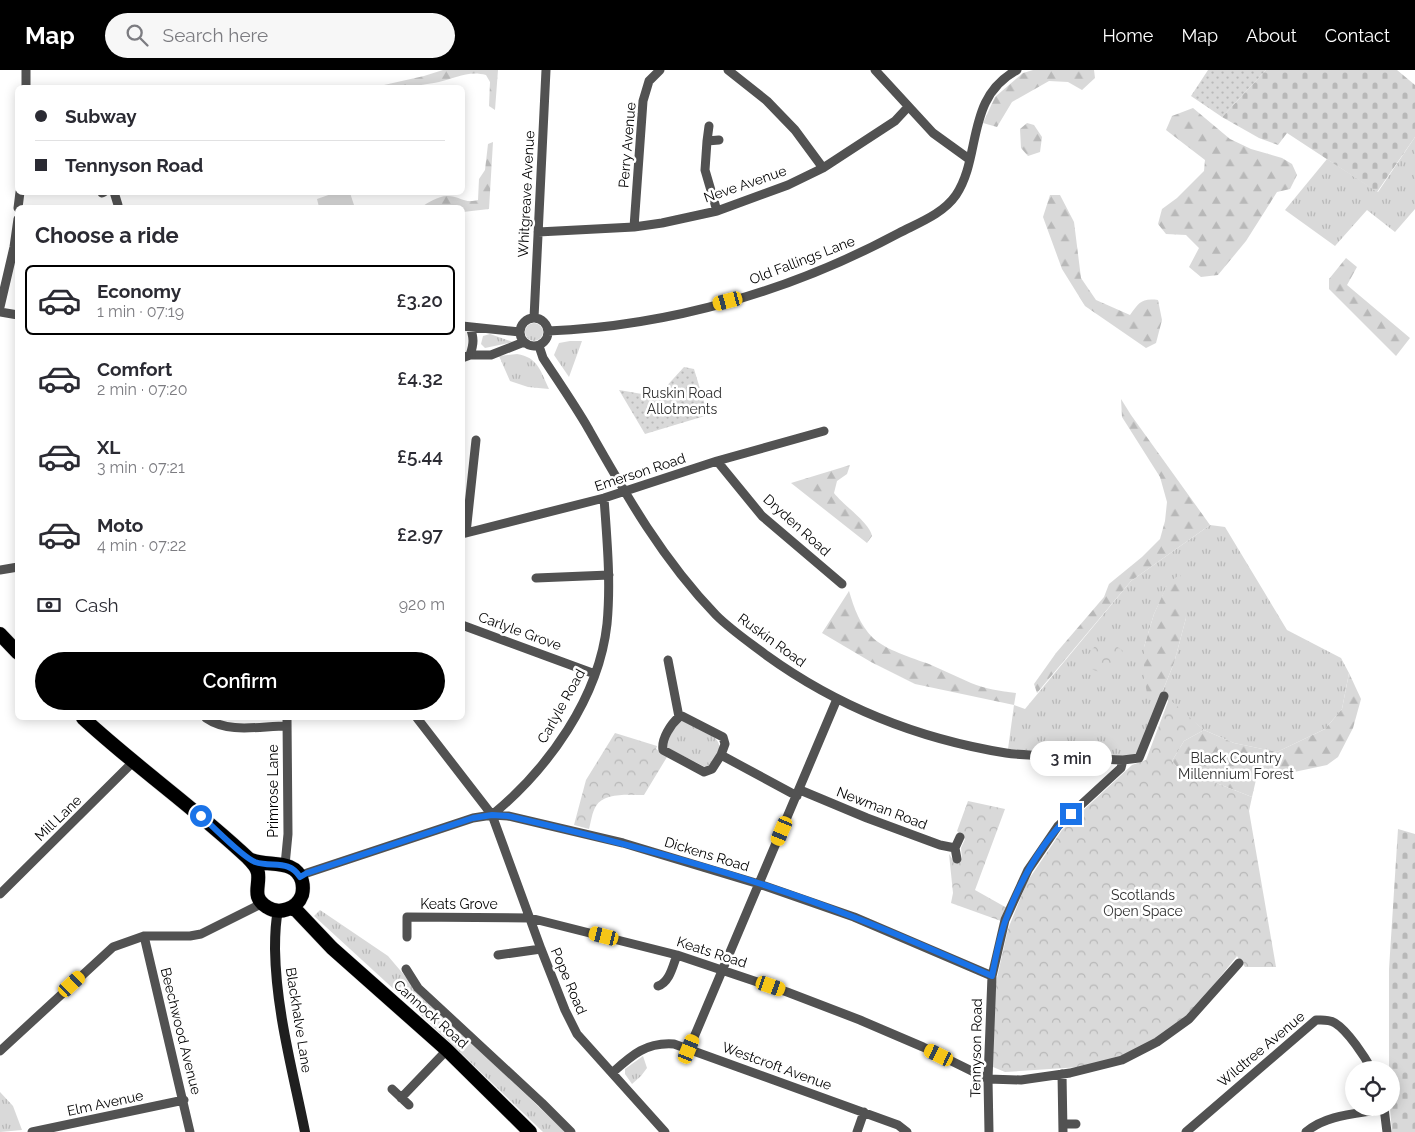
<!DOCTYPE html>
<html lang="en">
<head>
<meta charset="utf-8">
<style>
  :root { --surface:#fff; --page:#f7f7f7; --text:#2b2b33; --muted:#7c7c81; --line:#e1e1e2; --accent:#000 }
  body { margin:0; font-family:Raleway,sans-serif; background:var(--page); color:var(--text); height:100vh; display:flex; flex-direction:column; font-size:19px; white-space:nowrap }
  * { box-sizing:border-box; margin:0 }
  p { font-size:16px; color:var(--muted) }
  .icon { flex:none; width:28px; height:28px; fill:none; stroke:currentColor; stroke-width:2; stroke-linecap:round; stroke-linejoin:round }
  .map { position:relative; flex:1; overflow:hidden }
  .details { position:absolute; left:15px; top:135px; width:450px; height:515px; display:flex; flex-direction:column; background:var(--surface); border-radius:8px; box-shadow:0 2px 12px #0003 }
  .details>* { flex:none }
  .banner { position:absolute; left:15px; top:15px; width:450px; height:110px; border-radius:8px; box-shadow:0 2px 12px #0003; display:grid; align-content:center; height:110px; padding:0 20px; background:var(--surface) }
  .buttons { position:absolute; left:1345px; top:991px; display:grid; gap:10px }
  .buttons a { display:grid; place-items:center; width:55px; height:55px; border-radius:50%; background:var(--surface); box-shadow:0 2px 12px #0003; font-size:25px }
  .end { position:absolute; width:22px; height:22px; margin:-11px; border:6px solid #1a73e8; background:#fff; box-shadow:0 0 0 2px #fff }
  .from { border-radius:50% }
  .bubble { position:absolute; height:35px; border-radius:18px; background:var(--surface); box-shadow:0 2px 12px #0003; font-size:16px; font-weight:600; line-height:35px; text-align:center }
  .car { position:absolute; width:15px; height:30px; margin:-15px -8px; border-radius:6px; box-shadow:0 0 4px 1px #0007; background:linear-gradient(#f5c518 24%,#345 0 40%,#f5c518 0 76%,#345 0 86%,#f5c518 0) }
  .banner b { display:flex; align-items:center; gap:18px; height:48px; font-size:19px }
  .banner b+b { border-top:1px solid var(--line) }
  .banner i { width:12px; height:12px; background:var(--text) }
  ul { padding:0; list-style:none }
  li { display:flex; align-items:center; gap:15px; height:70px; margin:0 10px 8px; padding:0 10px; border:2px solid transparent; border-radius:8px }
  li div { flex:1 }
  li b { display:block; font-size:19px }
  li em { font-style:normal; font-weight:600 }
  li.selected { border-color:var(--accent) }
  li>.icon { width:45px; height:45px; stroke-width:1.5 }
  h2 { padding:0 20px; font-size:22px; line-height:60px }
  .pay { display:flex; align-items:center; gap:12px; height:55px; padding:0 20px; font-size:19px }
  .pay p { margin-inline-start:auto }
  .primary-button { display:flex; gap:10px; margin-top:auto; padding:10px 20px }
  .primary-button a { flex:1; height:58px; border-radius:30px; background:var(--accent); color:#fff; font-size:20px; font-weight:600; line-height:58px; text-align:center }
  header { display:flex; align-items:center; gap:30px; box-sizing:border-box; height:70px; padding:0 25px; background:var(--accent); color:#fff }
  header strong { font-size:24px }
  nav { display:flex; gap:28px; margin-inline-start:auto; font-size:18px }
  .search { width:350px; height:45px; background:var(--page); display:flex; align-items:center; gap:12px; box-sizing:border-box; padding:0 18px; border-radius:28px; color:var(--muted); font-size:19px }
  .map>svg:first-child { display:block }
</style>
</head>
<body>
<header>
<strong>Map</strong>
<div class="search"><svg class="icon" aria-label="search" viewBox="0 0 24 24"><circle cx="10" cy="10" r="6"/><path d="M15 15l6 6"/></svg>Search here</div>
<nav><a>Home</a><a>Map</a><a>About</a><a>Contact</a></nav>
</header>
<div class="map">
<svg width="1415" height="1062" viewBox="0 0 1415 1062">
  <defs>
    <pattern id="grass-tufts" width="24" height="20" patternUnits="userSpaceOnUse" patternTransform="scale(1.25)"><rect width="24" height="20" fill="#d9d9d9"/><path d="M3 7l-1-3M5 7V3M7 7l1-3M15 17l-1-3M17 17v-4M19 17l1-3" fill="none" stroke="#b8b8b8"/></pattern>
    <pattern id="forest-firs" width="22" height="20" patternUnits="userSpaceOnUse" patternTransform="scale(1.25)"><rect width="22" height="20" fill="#d9d9d9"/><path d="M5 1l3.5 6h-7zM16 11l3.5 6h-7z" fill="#b8b8b8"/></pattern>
    <pattern id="cemetery-stones" width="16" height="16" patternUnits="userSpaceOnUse" patternTransform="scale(1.25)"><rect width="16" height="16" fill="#d9d9d9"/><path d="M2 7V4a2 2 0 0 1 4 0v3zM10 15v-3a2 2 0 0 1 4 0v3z" fill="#b8b8b8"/></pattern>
    <pattern id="park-crowns" width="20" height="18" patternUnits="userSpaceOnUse" patternTransform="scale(1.25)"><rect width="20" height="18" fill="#d9d9d9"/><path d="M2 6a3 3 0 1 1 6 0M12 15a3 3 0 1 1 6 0" fill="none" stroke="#b8b8b8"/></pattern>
    <pattern id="garden-dots" width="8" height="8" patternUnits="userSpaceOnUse" patternTransform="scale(1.25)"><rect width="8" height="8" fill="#d9d9d9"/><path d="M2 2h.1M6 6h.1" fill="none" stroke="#b8b8b8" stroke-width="1.8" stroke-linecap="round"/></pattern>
  </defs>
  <rect width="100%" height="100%" fill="#fff"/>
  <path fill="url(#grass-tufts)" fill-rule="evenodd" d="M1415,67V139L1395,162L1367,140L1335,176L1285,140L1327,89L1378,122Z
    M525 262a9 9 0 1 1 18 0a9 9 0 1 1-18 0Z
    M490,264L513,272L485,278L481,274L483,266Z
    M570,271H582L569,307L554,285L559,273Z
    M517,284C538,287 541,302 549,319L528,317L510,311L499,286Z
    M1210,455L1225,457L1287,560L1341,588L1349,603L1342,639L1325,659L1277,682L1234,673L1204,660L1161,625L1137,687L1008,679L1014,635L1025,639L1131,511ZM1167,516L1186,548L1174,593L1161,625L1144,608V577L1154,544Z
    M681,651H686C699,659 728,667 717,685C714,691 712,695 707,698L666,677V674L677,652Z
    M320,840L388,886L416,919L565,1062H543L398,923L314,846Z
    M643,986L647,998L641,1006L632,1014L625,1004V999Z
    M0,1022L13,1036L22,1060L0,1062Z"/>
  <path fill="url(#forest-firs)" d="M443,0H498L495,40L489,36L490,12L486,5C469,0 455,8 439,12C427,14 393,21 384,15L424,6Z
    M1033,0H1094L1095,8L1082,20L1068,12L1049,11L1012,32L997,57L983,53L995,27L1023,3Z
    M1193,38L1230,69L1251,79L1282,88L1292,94L1297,105L1290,119L1277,122L1246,171L1218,205L1201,207L1189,197L1199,178L1186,165L1166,164L1158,154L1162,139L1177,128L1204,101L1205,90L1166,60L1172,46Z
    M1027,53L1034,55L1042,67L1040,82L1028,86L1021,78L1020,59Z
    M493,72L489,139L463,142L462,138L421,137C428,133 438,126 447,126C460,126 464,134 478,130L479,109L485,100L488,74Z
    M1050,125H1060L1074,152L1081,208L1096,230L1130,245C1139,233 1141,228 1158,230L1162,250L1156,273L1146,278L1085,236L1062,199L1043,147Z
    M1346,188L1357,197L1347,215L1410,268L1396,286L1329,219V209Z
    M1121,329L1131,345L1210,455L1131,511L1037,623L1034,614L1056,583L1104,527L1109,514L1142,487L1160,469L1165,451L1167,432L1160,407L1122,347Z
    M850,395L847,404L837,411L834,423C843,435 870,453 872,466L867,473L791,413Z
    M1180,504L1186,548L1174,593L1161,625L1147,623L1144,608V577L1154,544L1167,515Z
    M849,521C854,538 860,555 873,568C886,580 912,588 929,594C943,600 957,607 971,613C985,619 1000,621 1016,623L1014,635L915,614L871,592L822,563Z
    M1349,603L1361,629L1353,658L1338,687L1327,695L1280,705L1258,701L1252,727L1178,698L1172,691L1184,671L1204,660L1234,673L1277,682L1325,659L1342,639Z"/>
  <path fill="url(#cemetery-stones)" d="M1266,0H1397L1415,15V67L1377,122L1287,63L1278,75L1259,68L1222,47Z
    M1398,759L1415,764V1062H1392L1390,1038H1391V1000H1389V899Z"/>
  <path fill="url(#park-crowns)" d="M1100,573C1108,572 1118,576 1124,582V585C1112,596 1103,609 1088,596C1086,586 1091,578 1100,573Z
    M1169,629L1204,660L1184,671L1172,691L1178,698L1252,727L1249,741L1276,897H1245L1237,886L1187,948L1157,969L1121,989L1080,997L1005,1002L993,997L991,983L996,912L1008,859L1027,812L1062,760L1132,695L1146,690Z
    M615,663L657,676L656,679L667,687L644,725C630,725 604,722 596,736C592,742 591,752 589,759L574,755L586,710Z
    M968,731L1005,739L975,820L1007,838L1001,851L951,833L953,823L949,784L955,793L962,789L961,778L965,769L957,761Z"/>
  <path fill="url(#garden-dots)" d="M1208,0H1266L1222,47L1191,26Z
    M684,297L694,299L708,345L645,364L619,320L642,324L663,320Z"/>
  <path fill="#d9d9d9" d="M337,122L350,123L354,135L346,137H319L317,129Z"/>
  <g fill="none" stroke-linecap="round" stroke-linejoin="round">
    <g stroke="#dbdbdb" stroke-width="15">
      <path id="trunk" d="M0,564L18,583
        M83,648C136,697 195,738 248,788C252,792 257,797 258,803C260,817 251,827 267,837C279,845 297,839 302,825C303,821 303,815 302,811C295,787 266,798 249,789
        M290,838L296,840L332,878L447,980L530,1062"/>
    </g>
    <path stroke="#525252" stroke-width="9" d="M728,0L767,31L795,60L823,98
      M875,0L933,63L969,89
      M26,18V0
      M707,71L709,56
      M114,122L118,135
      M102,123L104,122
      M18,138L20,122
      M717,141L705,100L707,71L719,70
      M634,157L643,31L649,11L660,0
      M538,162L634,157L662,153L717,141L788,115L823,98L895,51L908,37
      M0,237L14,177L18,149
      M0,242L18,245
      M520 262a14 14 0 1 1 28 0a14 14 0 1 1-28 0Z
      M534,248L546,0
      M462,256L520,262
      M470,257C474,268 474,273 470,285
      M548,261C670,256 791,221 899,163C918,153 943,144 956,125C982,86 965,28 1017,0
      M539,276L543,288C558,311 574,334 588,358C626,425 662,489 716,545C731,560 749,572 766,585C838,637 919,669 1006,683C1019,685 1033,685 1047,686C1072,687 1097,689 1123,690L1139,688L1164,626
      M462,288L470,285H491L524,272
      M717,391L762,446L842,514
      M466,463L476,370
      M462,464L604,428L717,391L824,361
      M0,500L18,497
      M536,508L609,505
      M462,555L595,604
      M668,590L679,647C671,654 661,669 663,680L704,702L712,699L721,685L797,726
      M679,647L682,646L723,667L725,674L721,685
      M206,648C229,664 260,656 287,656
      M417,648L492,745L541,879L565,940L577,964L665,1062
      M800,720L867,748L940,775L955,778L957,789
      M492,745C548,699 599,628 607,554C611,512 607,470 604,428
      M955,778L960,767
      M285,795L288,764L287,648
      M300,807L307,803L473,748L492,745L508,746L623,773L759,814L854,847L992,906
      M0,824L134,691
      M144,866L190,1062
      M407,867V847L530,848L677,885L787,922L860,950L923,977L988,1009L1021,1010L1070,1003L1122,990L1157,972L1189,949L1239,893
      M498,885L541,879
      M406,899L418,918L542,1033L571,1062
      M658,916C670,912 673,895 677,885
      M689,979L837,629
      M0,981L113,877L144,866H190L201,864L257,836L261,831
      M612,1003C632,985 646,972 674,974L898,1055L907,1062
      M1062,1004L1063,1062
      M392,1019L409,1035
      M401,1028L447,980
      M1384,1038L1387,1062
      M1063,1054H1076
      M32,1062L184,1030
      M857,1062L864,1042
      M989,1062L988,1009L992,906L1005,850L1028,800L1058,756L1121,698L1123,690
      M1186,1062L1316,950C1322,950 1329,949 1335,953C1348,961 1365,987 1372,1000
      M1306,1062C1327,1044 1358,1044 1384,1039"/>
    <path stroke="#1f1f1f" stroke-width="10" d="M278,841C275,854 275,866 275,879C276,941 293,1002 305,1062"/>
    <use href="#trunk" stroke="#000" stroke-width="14"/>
  </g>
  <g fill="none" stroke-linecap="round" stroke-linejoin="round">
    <path stroke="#1a73e8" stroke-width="6" d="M201,746C213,756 242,787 255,792C272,798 289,789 300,807L307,803L473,748L492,745L508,746C625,773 745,804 856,848C902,866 947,886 992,906C996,887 999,867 1006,849C1020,811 1042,772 1071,744"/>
  </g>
  <g text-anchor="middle" stroke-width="5" stroke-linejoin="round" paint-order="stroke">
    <g font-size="14" fill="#000" stroke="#fff">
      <text transform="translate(627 75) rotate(-85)" y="5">Perry Avenue</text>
      <text transform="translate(745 114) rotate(-19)" y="5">Neve Avenue</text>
      <text transform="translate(526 124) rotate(-87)" y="5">Whitgreave Avenue</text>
      <text transform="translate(802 190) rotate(-21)" y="5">Old Fallings Lane</text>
      <text transform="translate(640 402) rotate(-18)" y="5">Emerson Road</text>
      <text transform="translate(797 455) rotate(42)" y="5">Dryden Road</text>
      <text transform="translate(520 561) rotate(20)" y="5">Carlyle Grove</text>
      <text transform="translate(772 570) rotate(36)" y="5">Ruskin Road</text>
      <text transform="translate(561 636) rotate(-61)" y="5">Carlyle Road</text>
      <text transform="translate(273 721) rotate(-90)" y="5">Primrose Lane</text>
      <text transform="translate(882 738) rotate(21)" y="5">Newman Road</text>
      <text transform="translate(58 748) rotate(-44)" y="5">Mill Lane</text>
      <text transform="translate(707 784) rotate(17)" y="5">Dickens Road</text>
      <text x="459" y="839">Keats Grove</text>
      <text transform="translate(712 882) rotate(18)" y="5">Keats Road</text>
      <text transform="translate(569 911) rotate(67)" y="5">Pope Road</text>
      <text transform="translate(431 944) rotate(42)" y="5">Cannock Road</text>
      <text transform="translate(299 950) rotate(81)" y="5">Blackhalve Lane</text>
      <text transform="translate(181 961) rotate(76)" y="5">Beechwood Avenue</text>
      <text transform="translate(976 978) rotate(-89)" y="5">Tennyson Road</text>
      <text transform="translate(1261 979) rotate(-40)" y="5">Wildtree Avenue</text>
      <text transform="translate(777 996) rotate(20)" y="5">Westcroft Avenue</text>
      <text transform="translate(105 1033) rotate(-12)" y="5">Elm Avenue</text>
    </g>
    <g font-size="14" fill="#303030" stroke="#fff">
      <text x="682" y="328">Ruskin Road<tspan x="682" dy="16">Allotments</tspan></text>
      <text x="1236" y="693">Black Country<tspan x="1236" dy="16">Millennium Forest</tspan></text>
      <text x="1143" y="830">Scotlands<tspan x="1143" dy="16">Open Space</tspan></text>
    </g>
  </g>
</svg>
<div class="buttons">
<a><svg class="icon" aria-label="locate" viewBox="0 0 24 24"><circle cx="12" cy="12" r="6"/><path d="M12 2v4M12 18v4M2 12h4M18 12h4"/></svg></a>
</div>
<i class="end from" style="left:201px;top:746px"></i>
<i class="end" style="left:1071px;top:744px"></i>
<div class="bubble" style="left:1030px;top:671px;width:82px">3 min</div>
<i class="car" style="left:728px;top:231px;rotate:255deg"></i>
<i class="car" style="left:782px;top:761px;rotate:203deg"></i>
<i class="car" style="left:604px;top:866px;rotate:284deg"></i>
<i class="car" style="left:72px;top:914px;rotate:47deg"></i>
<i class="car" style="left:771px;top:916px;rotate:109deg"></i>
<i class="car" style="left:689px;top:979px;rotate:22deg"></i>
<i class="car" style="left:939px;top:985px;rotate:296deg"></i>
<div class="banner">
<b><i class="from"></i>Subway</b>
<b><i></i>Tennyson Road</b>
</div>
<section class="details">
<h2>Choose a ride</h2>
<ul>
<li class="selected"><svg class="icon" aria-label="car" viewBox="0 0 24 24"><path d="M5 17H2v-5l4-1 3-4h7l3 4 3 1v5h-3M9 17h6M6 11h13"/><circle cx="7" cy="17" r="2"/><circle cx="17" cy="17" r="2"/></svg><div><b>Economy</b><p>1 min · 07:19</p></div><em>£3.20</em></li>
<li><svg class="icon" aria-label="car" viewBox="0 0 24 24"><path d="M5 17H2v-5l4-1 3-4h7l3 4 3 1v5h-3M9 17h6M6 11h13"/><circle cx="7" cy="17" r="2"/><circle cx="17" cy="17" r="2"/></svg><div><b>Comfort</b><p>2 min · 07:20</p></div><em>£4.32</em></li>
<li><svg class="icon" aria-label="car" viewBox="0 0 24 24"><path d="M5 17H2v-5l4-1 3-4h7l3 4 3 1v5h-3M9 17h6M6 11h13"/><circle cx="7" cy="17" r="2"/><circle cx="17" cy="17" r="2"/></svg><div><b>XL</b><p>3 min · 07:21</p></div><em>£5.44</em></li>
<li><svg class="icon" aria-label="car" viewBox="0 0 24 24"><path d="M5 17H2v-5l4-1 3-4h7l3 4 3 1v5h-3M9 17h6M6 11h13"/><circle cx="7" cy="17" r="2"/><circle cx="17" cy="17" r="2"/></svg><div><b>Moto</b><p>4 min · 07:22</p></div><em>£2.97</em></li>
</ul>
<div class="pay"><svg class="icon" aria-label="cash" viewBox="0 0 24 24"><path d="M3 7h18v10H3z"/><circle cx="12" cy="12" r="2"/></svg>Cash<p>920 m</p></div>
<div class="primary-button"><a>Confirm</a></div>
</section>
</div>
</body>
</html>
